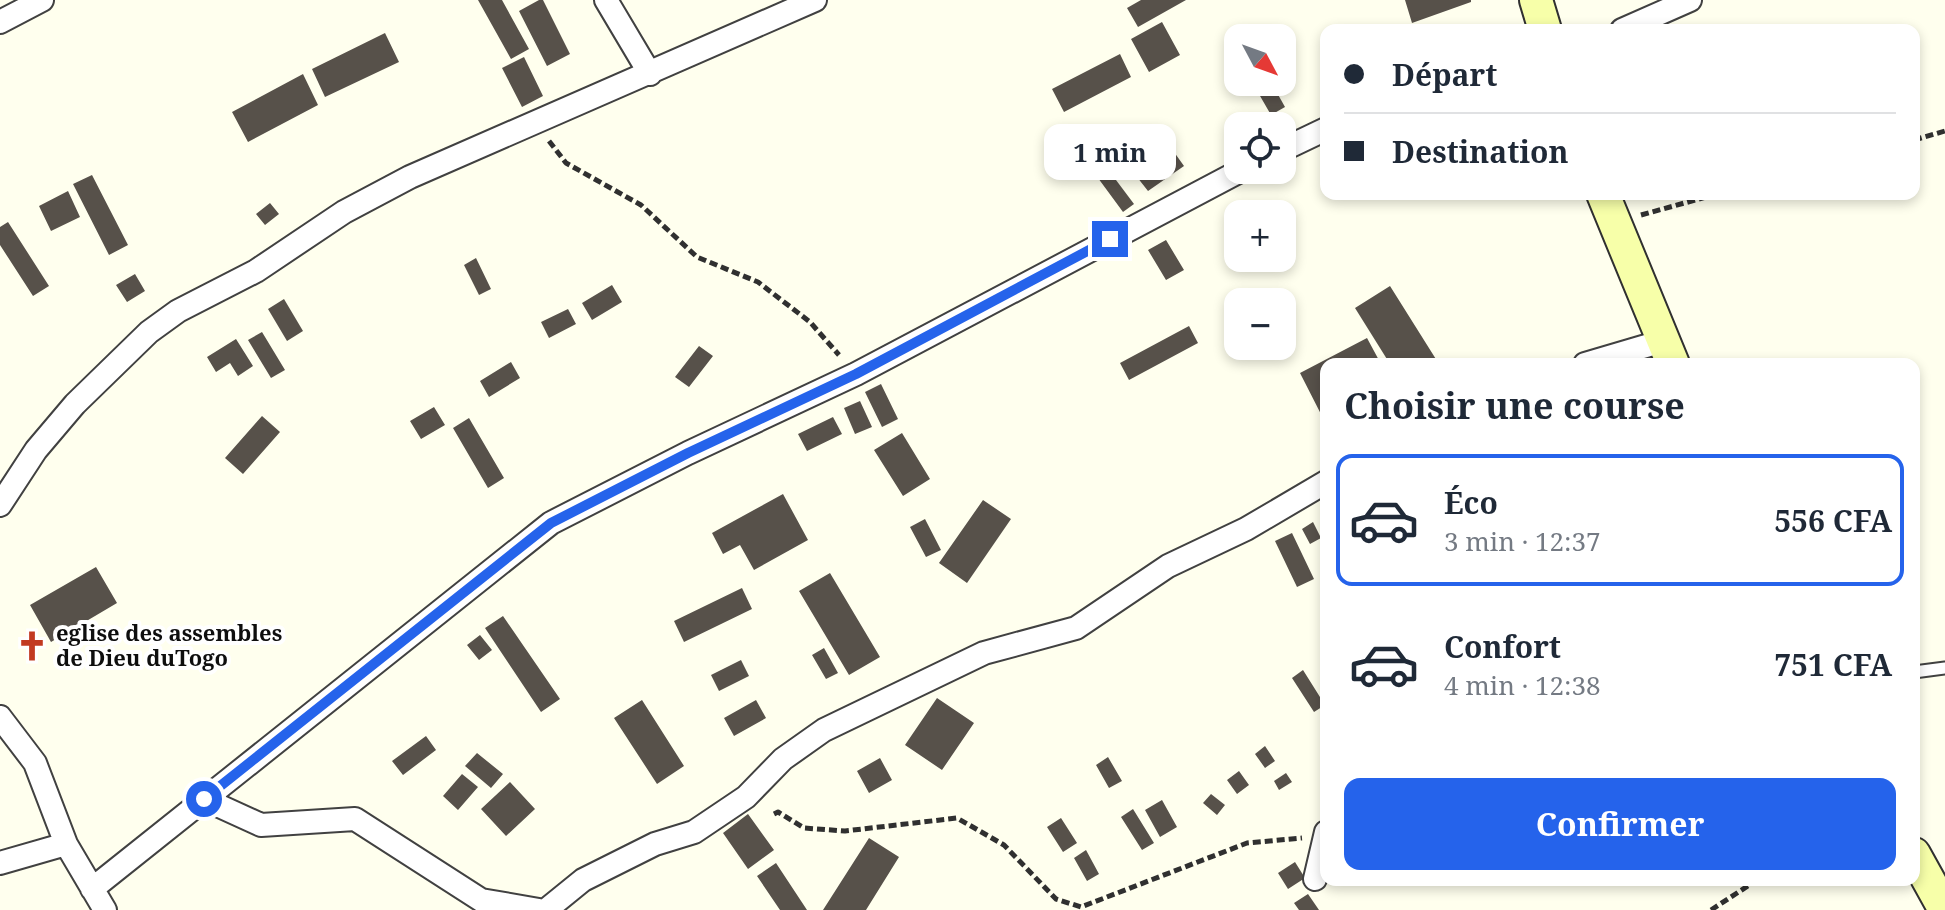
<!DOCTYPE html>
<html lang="fr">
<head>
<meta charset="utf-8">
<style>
  :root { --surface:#fff; --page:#f6f6f7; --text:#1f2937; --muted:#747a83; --line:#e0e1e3; --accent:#2563eb }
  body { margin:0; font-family:"Noto Serif",serif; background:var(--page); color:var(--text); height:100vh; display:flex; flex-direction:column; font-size:30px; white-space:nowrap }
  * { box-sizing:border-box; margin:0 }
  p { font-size:26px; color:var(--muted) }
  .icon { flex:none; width:44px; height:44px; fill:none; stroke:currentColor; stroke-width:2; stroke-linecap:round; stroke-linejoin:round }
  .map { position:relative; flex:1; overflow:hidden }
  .sheet { position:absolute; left:1320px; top:358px; width:600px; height:528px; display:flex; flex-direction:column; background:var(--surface); border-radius:16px; box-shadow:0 4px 12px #0003 }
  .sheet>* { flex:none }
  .hud { position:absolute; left:1320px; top:24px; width:600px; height:176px; border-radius:16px; box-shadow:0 4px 12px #0003; display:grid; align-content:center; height:176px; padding:0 24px; background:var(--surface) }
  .needle { width:52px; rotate:131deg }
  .tools { position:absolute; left:1224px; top:24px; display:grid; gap:16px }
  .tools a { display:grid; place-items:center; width:72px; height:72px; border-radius:16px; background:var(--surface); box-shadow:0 4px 12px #0003; font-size:40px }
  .end { position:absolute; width:36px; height:36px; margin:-18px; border:10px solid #2563eb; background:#fff; box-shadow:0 0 0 4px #fff }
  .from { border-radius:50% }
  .bubble { position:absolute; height:56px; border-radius:16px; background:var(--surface); box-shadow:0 4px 12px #0003; font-size:26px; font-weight:700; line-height:56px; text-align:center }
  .hud b { display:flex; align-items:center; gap:28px; height:76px; font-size:30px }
  .hud b+b { border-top:2px solid var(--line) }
  .hud i { width:20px; height:20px; background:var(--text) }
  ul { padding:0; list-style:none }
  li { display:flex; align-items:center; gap:24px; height:132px; margin:0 16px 12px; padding:0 8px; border:4px solid transparent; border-radius:16px }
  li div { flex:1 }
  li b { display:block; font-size:30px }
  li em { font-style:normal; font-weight:700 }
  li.on { border-color:var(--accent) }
  li>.icon { width:72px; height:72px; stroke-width:1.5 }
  h2 { padding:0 24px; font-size:36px; line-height:96px }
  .cta { display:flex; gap:16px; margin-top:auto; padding:16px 24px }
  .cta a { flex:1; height:92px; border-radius:16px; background:var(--accent); color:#fff; font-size:32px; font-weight:700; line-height:92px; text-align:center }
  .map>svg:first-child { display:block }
</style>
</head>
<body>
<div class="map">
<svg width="1945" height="910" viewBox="0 0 1945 910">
  <rect width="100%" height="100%" fill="#ffe"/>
  <path fill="#57514a" d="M478,0H502L529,49L511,59Z
    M539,0H543L570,54L547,66L519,11Z
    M1141,0H1186L1138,27L1127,8Z
    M1405,0H1471V2L1412,23Z
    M1162,22L1180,55L1149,72L1131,39Z
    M385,33L399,62L325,97L312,69Z
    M1120,54L1131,77L1064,112L1052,89Z
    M524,57L543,96L522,107L502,68Z
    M303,74L318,105L248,142L232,112Z
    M1252,82H1271L1285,107L1271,115Z
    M1174,152L1184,166L1148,191L1137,177Z
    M1110,172L1134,204L1123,212L1098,178Z
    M92,175L128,245L109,255L73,184Z
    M68,191L80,217L51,231L39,206Z
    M270,203L279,214L265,225L256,214Z
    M8,222L49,286L33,296L0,245V227Z
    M1166,240L1184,270L1166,280L1148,250Z
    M476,258L491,289L479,295L464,265Z
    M135,274L145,291L127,302L116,285Z
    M612,285L622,302L592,320L582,303Z
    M1390,286L1439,364H1390L1355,308Z
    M284,299L303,331L287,341L268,309Z
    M568,309L576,324L549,338L541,322Z
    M1189,326L1198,343L1129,380L1120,363Z
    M262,332L285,370L271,378L248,340Z
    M1367,338L1381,364H1326V424L1300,373Z
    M236,339L253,366L238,376L230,363L216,372L207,357Z
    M699,346L713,356L689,387L675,377Z
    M511,362L520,378L489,397L480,381Z
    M881,384L898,419L882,427L865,392Z
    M860,401L872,427L855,434L844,408Z
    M434,407L445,425L421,439L410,421Z
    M262,416L280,432L243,474L225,458Z
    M833,417L842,434L807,451L798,434Z
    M469,418L504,478L488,488L453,428Z
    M902,433L930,479L903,496L874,450Z
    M783,494L808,540L754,570L740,545L723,554L712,533Z
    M983,500L1011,519L967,583L939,563Z
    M925,519L941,550L926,557L910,527Z
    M1313,522L1321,538L1310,544L1302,529Z
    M1292,533L1314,579L1297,587L1275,541Z
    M96,567L117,603L51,642L30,605Z
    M830,573L880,657L849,675L799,591Z
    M742,588L752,609L684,642L674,621Z
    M503,616L560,699L541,712L485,628Z
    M480,635L492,650L479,660L467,645Z
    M824,648L838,673L826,679L812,655Z
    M741,660L749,676L719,691L711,675Z
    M1303,670L1325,705L1314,712L1292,678Z
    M937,698L974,723L942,770L905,745Z
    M642,700L684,766L657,784L614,718Z
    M756,700L766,718L734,736L724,718Z
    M426,736L436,750L403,775L392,761Z
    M1265,746L1275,761L1265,768L1255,754Z
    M477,753L503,774L491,788L465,766Z
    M1108,757L1122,781L1109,788L1096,765Z
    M880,758L892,780L869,793L857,771Z
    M1239,771L1249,785L1237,794L1227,780Z
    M1286,773L1292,782L1279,790L1274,781Z
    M462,774L478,787L458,810L443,796Z
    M510,782L535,809L506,836L481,809Z
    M1211,794L1225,805L1217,815L1203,803Z
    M1162,800L1177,827L1160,837L1145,810Z
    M1133,809L1154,843L1142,850L1121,817Z
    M748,814L774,850L748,869L723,833Z
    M1061,818L1077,843L1063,852L1047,827Z
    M869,838L899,857L866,910H823Z
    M1086,850L1099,874L1087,881L1074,858Z
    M1295,862L1305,878L1288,889L1278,873Z
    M776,863L807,910H780L757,876Z
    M1308,894L1319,910H1299L1294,903Z"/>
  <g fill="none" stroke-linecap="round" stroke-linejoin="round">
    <g stroke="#414141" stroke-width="15">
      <path id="service" d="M1914,672L1945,668"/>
    </g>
    <g stroke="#414141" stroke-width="26">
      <path id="minor" d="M606,0L650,74
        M0,22L42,0
        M1622,30L1690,0
        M1282,150L1326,129
        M1585,364L1663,341
        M0,505L36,450L75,404L149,332L178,311L256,271L344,212L410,177L815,0
        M0,717L35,763L66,844L105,910
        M204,799L261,825L355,819L481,900L539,910
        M0,863L66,844
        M1315,879L1326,832
        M92,889L551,523L688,453L856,374L1242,170
        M546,910L583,880L655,844L694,832L746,797L783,759L824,730L984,653L1076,628L1168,566L1246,529L1326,482"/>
    </g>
    <g stroke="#303030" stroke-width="36">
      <path id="secondary" d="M1536,0L1545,30
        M1603,194L1673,364
        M1914,854L1945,910"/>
    </g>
    <path stroke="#303030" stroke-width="5" stroke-dasharray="8 4" stroke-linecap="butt" d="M1914,140L1945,131
      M549,141L566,163L641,205L697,257L758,282L810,322L839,355
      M1641,215L1717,194
      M774,814L778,812L804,828L845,831L957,818L1004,845L1056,899L1081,907L1247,843L1302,838
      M1711,910L1757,880"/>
    <use href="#service" stroke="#fff" stroke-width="11"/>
    <use href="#minor" stroke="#fff" stroke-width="22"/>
    <use href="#secondary" stroke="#f7ffa9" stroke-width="32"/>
  </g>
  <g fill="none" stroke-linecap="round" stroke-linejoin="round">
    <path stroke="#2563eb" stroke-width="10" d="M204,799L551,523L688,453L856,374L1110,239"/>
  </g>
  <defs>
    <g id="church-bare" transform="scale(2.4)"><path d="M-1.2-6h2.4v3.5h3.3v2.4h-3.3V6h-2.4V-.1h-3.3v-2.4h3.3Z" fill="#c23a21" stroke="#fff" stroke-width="2.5" paint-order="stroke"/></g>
  </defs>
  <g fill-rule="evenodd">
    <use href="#church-bare" x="32" y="646"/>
  </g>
  <g text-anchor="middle" stroke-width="8" stroke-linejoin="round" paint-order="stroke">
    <g font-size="22" font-weight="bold" fill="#0e0e0e" stroke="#fff" text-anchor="start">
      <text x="56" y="641">eglise des assembles<tspan x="56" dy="25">de Dieu duTogo</tspan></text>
    </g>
  </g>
</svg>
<div class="tools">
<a><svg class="needle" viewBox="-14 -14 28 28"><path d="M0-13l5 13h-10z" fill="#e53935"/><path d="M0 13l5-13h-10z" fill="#747a83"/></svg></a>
<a><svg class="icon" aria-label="locate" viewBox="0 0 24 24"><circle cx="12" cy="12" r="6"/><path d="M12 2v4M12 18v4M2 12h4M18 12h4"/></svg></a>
<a>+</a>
<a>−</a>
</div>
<i class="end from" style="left:204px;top:799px"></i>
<i class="end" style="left:1110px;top:239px"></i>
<div class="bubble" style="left:1044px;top:124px;width:132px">1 min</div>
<div class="hud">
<b><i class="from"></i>Départ</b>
<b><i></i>Destination</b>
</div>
<section class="sheet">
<h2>Choisir une course</h2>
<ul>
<li class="on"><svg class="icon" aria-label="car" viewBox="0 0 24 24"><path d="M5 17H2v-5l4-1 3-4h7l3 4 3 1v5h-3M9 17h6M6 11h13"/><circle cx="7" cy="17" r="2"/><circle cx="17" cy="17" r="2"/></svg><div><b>Éco</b><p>3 min · 12:37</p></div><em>556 CFA</em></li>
<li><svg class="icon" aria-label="car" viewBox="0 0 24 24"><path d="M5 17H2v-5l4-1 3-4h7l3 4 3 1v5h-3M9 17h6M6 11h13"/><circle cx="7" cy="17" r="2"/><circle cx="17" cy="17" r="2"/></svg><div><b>Confort</b><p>4 min · 12:38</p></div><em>751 CFA</em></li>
</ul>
<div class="cta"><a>Confirmer</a></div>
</section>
</div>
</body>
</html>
